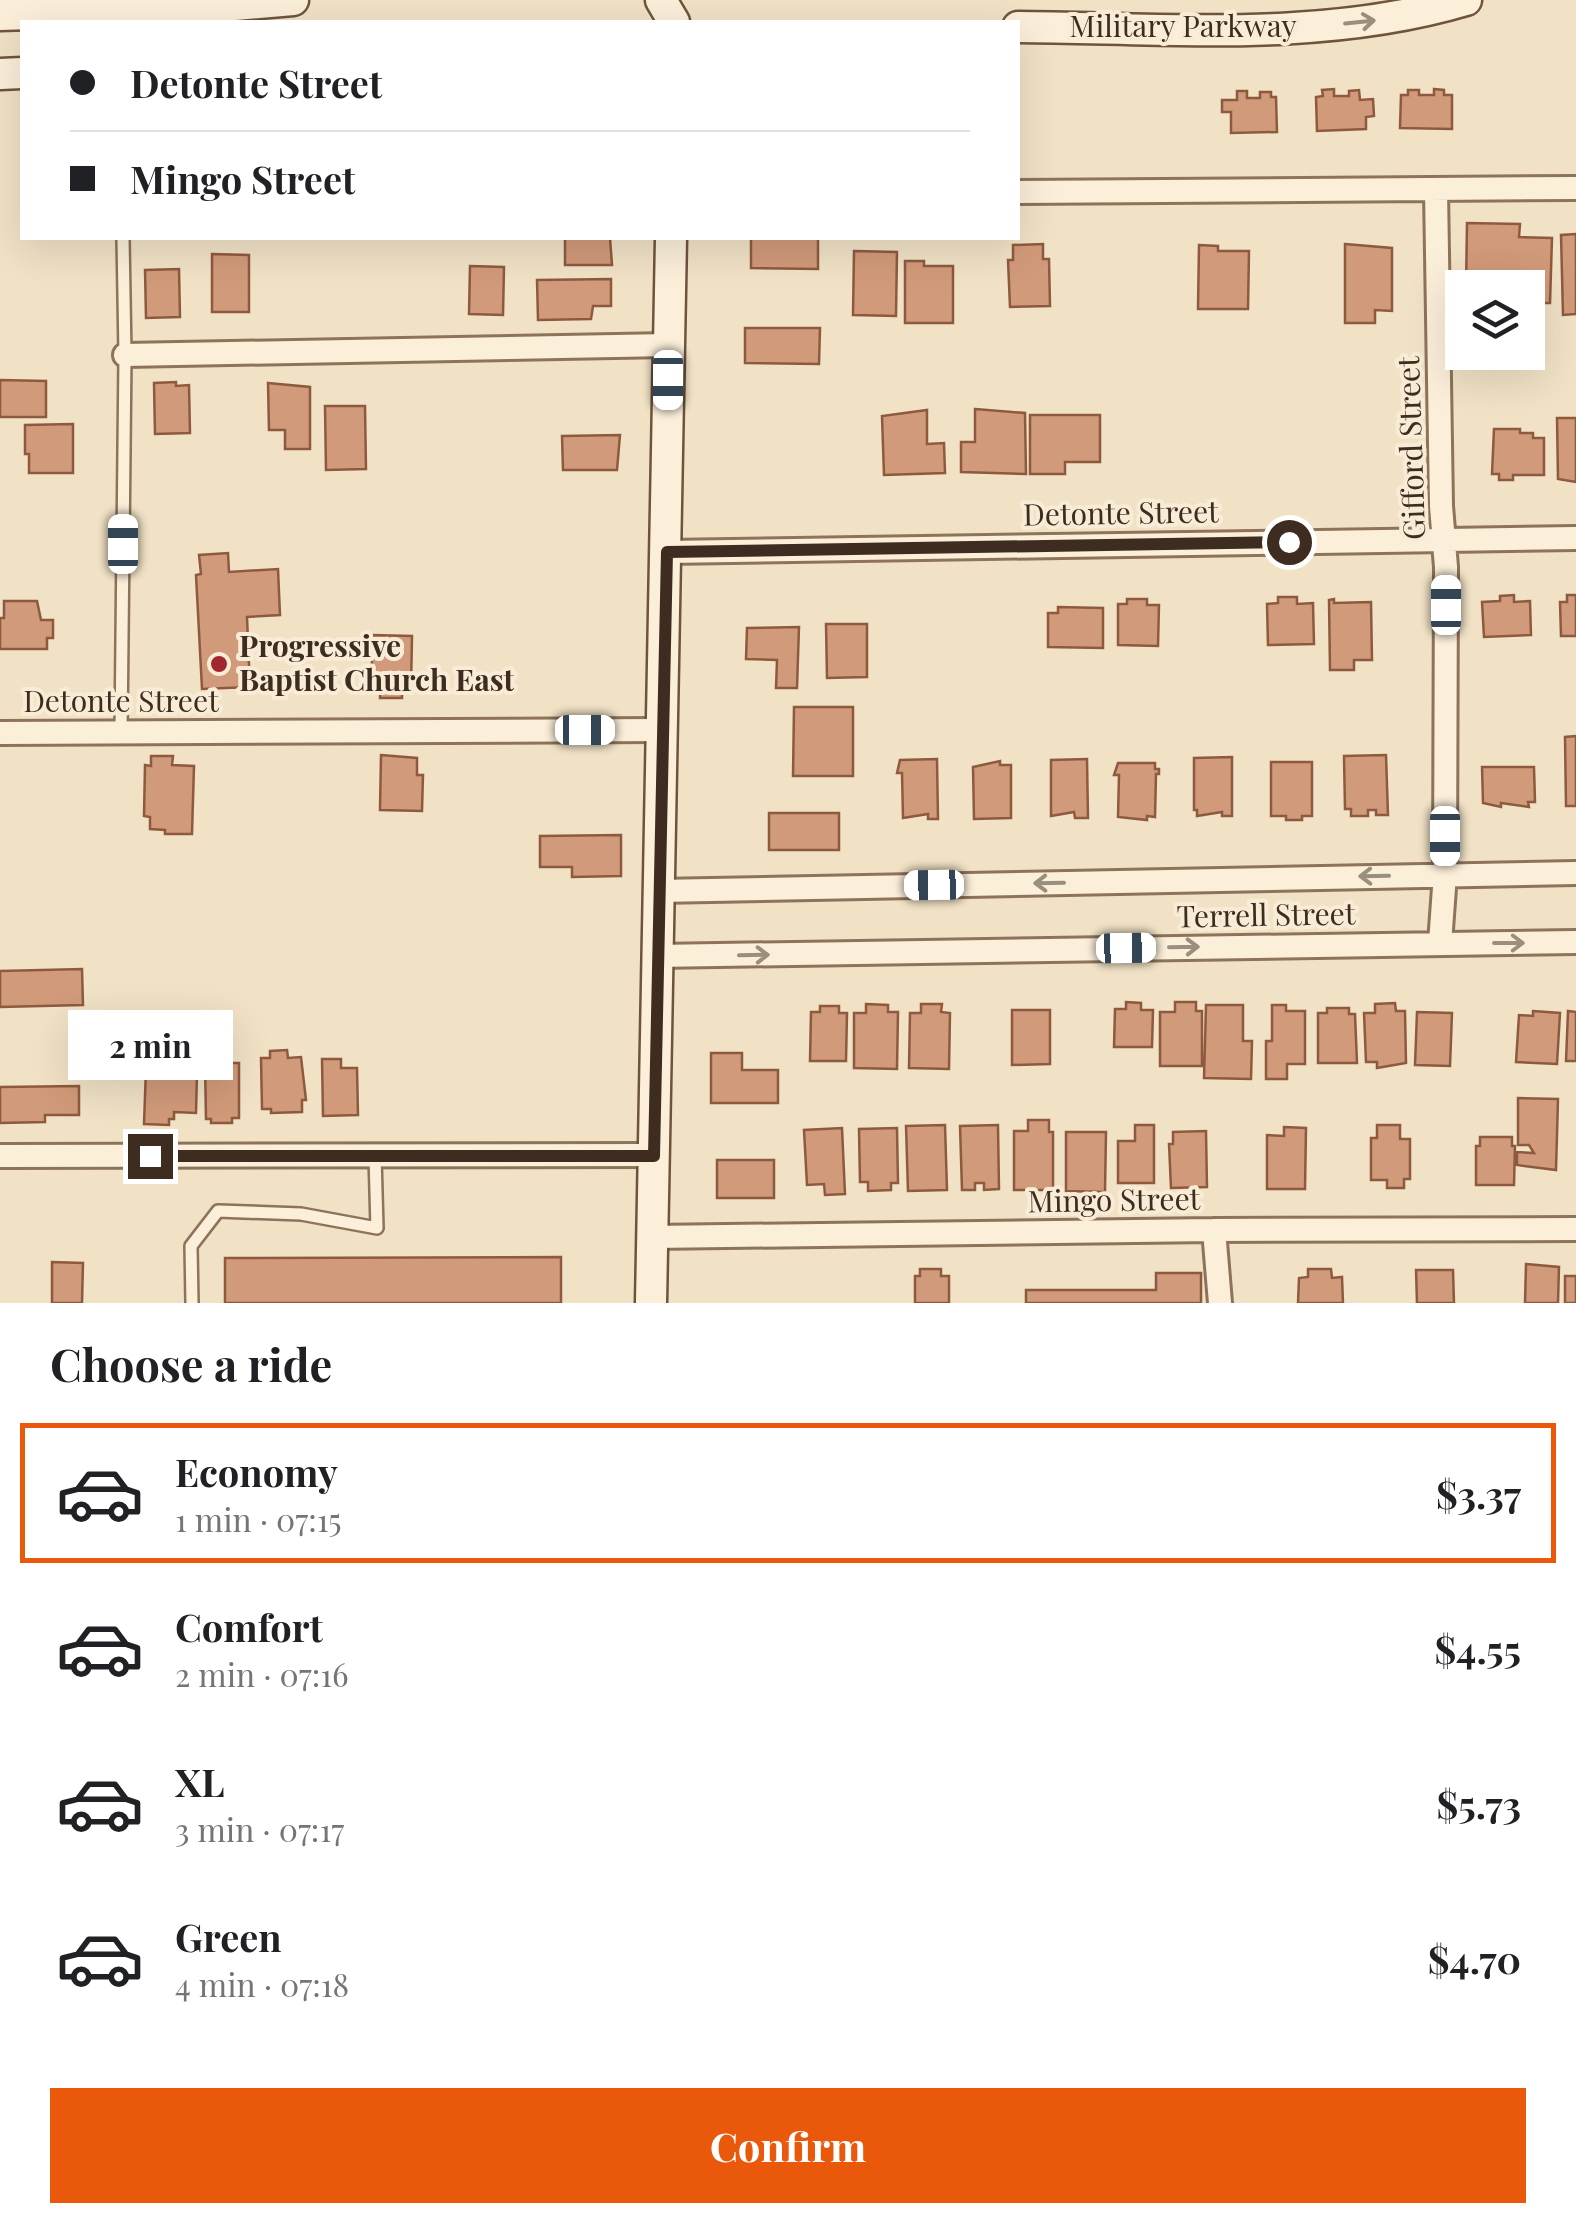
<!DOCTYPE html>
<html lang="en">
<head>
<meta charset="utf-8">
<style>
  :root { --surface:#fff; --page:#f2f2f2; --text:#202124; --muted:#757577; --line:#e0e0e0; --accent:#ea580c }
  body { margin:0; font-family:"Playfair Display",serif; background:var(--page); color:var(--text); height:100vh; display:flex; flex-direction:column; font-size:38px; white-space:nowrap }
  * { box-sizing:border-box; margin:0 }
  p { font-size:32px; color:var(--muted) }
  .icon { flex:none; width:55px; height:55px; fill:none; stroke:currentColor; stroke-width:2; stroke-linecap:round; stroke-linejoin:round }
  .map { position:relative; height:1303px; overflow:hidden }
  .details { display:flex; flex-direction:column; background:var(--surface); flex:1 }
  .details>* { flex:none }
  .banner { position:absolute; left:20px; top:20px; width:1000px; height:220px; border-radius:0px; box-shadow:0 10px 40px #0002; display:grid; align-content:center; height:220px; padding:0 50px; background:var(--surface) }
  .buttons { position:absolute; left:1445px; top:270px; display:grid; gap:20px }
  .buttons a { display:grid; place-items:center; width:100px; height:100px; border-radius:0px; background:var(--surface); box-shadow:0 10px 40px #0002; font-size:50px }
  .end { position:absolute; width:45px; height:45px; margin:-22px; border:12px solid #3d2c1f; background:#fff; box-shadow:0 0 0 5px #fff }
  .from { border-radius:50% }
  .bubble { position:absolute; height:70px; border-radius:0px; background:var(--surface); box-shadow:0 10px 40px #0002; font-size:32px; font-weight:700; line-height:70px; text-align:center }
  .car { position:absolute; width:30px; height:60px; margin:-30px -15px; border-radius:12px; box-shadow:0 0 8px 2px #0007; background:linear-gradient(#fff 24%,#345 0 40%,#fff 0 76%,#345 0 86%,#fff 0) }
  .banner b { display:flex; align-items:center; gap:35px; height:95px; font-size:38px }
  .banner b+b { border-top:2px solid var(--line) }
  .banner i { width:25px; height:25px; background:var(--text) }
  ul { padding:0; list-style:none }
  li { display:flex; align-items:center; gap:30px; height:140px; margin:0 20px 15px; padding:0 30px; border:5px solid transparent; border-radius:0px }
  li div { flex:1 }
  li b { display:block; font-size:38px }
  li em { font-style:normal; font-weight:700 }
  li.on { border-color:var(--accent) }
  li>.icon { width:90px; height:90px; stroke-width:1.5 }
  h2 { padding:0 50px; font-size:45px; line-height:120px }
  .action { display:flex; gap:20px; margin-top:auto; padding:20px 50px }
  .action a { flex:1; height:115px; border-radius:0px; background:var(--accent); color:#fff; font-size:40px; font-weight:700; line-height:115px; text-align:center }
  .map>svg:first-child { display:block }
</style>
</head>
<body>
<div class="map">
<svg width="1576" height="1303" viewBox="0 0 1576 1303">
  <rect width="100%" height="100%" fill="#f1e2c6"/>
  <path fill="#d19a7a" stroke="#8e5a3f" stroke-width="2.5" d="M1334,89V96H1349V91L1359,90L1360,100L1373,99L1374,116L1366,117V129L1317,131L1316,97L1323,96L1322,90Z
    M1434,89L1444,90V95H1452V129L1400,128L1401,95H1408V90H1419V95H1434Z
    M1237,91H1247V98H1260V92H1271V97H1276L1277,132L1231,133V112H1222V100H1237Z
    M1467,223L1520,224L1519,237L1552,238L1550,303H1528V288H1466Z
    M1576,234V314L1563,315L1561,235Z
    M565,238H610L612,265H565Z
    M751,238H818V269L751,268Z
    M1043,244V259H1049L1050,306L1010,307L1008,260H1013V245Z
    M1345,244L1392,248V311L1375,310V323H1345Z
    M1199,245L1218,246V251H1249L1248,309H1198Z
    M854,251L897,252L896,316L853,315Z
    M212,254L249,255V312H212Z
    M905,261H924V266H953V323H905Z
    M470,266L504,267L503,315L469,314Z
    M179,269L180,317L146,318L145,270Z
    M611,279V306H593L591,319L538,320L537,280Z
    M745,328H820L819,364L745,363Z
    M0,380L46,381V417H0Z
    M176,382V386L189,385L190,433L155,434L154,383Z
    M268,383L310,387V449H285V430H269Z
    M325,406H365L366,469L326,470Z
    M975,409L1025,413L1026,474L961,472V442H975Z
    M927,410V444L944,443L945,473L884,475L882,416Z
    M1030,415H1100V462H1065V474H1030Z
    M1557,418H1576V482L1558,479Z
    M73,424V473H29V454H25V425Z
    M1494,429H1520V433H1533V438H1544V475H1513V480H1499V474H1492Z
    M620,435L617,470H563L562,436Z
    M228,553L229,572L278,569L280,615L247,617L250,687L202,689L196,575L201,574L199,555Z
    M1514,595V602L1530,601L1531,635L1484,637L1482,602L1500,601V596Z
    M1567,595H1576V636H1561L1560,602H1567Z
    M1278,597H1297V604L1313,603L1314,644L1268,645L1267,604L1278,603Z
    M1127,599H1147V605H1159L1158,646L1118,645V604H1127Z
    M1334,599V603L1371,602L1372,660H1354V670H1330L1329,600Z
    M4,601H37L41,620H53V638H47V649H0V618H4Z
    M1058,607L1103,608V648L1048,647V613H1058Z
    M826,624H867V677L827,678Z
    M799,627L797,688H776L777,660L746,659L747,628Z
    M372,635L412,636L411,689H402V698H380V691H372Z
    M794,707H853V776H793Z
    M1576,736V806H1566L1565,737Z
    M381,755L417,758V775H423L422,811L380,810Z
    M1386,755L1388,815H1376V810H1368V816H1351V809H1345L1344,756Z
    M151,756H173L172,765L194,766L192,834H165V830L150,829V817L144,816L145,765L151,766Z
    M1232,757V816H1222V812L1197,816V810H1194V758Z
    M937,759L938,819H928V814L903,818L902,773H897L900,760Z
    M1087,759L1088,818H1075L1074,812L1051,816V760Z
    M1000,761V765H1011V818L974,819L973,767Z
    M1271,762H1312V816H1302V820H1286V816H1271Z
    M1118,763H1155V769H1159V774H1156L1155,817L1147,816V820L1118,817L1119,775H1114Z
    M1482,767H1534L1535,802H1528L1529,807L1501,803V807L1483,803Z
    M769,813H839V850H769Z
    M621,835V876L572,877V867H540V836Z
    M82,969L83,1005L0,1007V971Z
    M1126,1002L1141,1003V1010H1153L1152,1047H1114L1115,1009H1126Z
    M1175,1002H1196V1011H1202V1066H1160V1012H1175Z
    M1395,1003L1396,1011H1405L1406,1063L1377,1068V1062H1366L1364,1013H1375V1004Z
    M866,1004L888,1005V1012H898L897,1069L854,1068V1013H866Z
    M921,1004H942L941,1012L950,1013L949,1069L909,1068L910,1013H921Z
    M1206,1005H1243V1041H1252L1251,1079L1204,1078Z
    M1272,1005H1286V1011H1305V1064H1287V1079H1266V1041H1272Z
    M820,1006H839V1013H847L846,1061H810L811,1012H820Z
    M1327,1008H1349V1014H1355L1357,1063H1318V1013H1327Z
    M1012,1010H1050V1064L1012,1065Z
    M1533,1011L1560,1013L1557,1064L1516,1062L1519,1015L1533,1016Z
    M1568,1011L1576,1012V1061H1566Z
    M1417,1012L1452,1013L1450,1066L1415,1065Z
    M287,1050L288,1058L301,1057L306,1100H302V1112L271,1113V1109H262L261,1058H270V1051Z
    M711,1053H742V1070H778V1103H711Z
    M322,1059H341V1068H357L358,1115L323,1116Z
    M205,1063H239V1118H232V1123H211V1119H206Z
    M146,1068H186V1073H197L196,1113L174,1112V1119H169V1125L144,1124Z
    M79,1086V1115H45V1122L0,1123V1087Z
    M1518,1098L1558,1099L1556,1170L1517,1165V1152L1534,1153L1529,1145H1518Z
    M1028,1120H1049V1132H1053V1190H1014V1131H1028Z
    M945,1125L947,1190L908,1191L906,1126Z
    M998,1125L999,1189L984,1190V1183H975V1190H962L960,1126Z
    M1135,1125H1154V1183H1118V1141H1135Z
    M1377,1125H1400V1139H1410V1179H1404V1188H1387V1180H1371V1138H1377Z
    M1284,1127L1306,1128L1305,1189H1267V1135L1284,1136Z
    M842,1128L845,1194L825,1195L824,1184L807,1185L804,1130Z
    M897,1128L898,1183H891V1190L868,1191V1182H860L859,1129Z
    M1206,1131L1207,1187L1171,1188L1169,1144H1173V1132Z
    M1066,1132H1106L1105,1192L1066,1191Z
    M1480,1137H1512V1146H1515L1514,1185H1476V1146H1480Z
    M717,1160H774V1198H717Z
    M561,1257V1303H225V1258Z
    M52,1262L83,1263L82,1303H52Z
    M1526,1264L1559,1267L1558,1303H1525Z
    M920,1269H941V1276H949V1303H915V1276H920Z
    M1308,1269H1331L1332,1278L1342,1277L1343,1303H1298L1299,1278L1308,1277Z
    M1416,1270H1453L1454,1303H1417Z
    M1156,1273H1201V1303H1026V1290H1156Z
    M1565,1276H1576V1303H1565Z"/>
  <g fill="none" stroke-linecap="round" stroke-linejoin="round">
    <g stroke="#8d735a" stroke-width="16">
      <path id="lane" d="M121,732L125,355L123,238
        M192,1303L191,1246L218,1211L301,1214L377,1228L375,1156"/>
    </g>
    <g stroke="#8d735a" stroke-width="28">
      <path id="street" d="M1436,190L1441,506L1446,567L1445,874L1440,943
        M1018,192L1576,188
        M125,355L669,345
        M667,552L1576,538
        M0,733L662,730
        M658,891L1576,873
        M656,956L1576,942
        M0,1156L653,1155
        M1214,1230L1220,1303
        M652,1237L1214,1230L1576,1229"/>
    </g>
    <g stroke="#6f543d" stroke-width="35">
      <path id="secondary" d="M661,0L674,22
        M0,15L188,9L293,0
        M1018,27C1166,28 1322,43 1466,0
        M0,74L22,73
        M651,1303L671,238"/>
    </g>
    <use href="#lane" stroke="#fbefda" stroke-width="11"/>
    <use href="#street" stroke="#fbefda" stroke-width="22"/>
    <use href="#secondary" stroke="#fbefda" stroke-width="30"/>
  </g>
  <defs><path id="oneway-shaft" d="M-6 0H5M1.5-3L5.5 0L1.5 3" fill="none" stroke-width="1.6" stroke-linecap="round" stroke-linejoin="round" transform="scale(2.5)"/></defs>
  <g stroke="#9c8e7c">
    <use href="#oneway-shaft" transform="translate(1360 22) rotate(-6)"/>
    <use href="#oneway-shaft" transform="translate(1374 876) rotate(179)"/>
    <use href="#oneway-shaft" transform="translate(1049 883) rotate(179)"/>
    <use href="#oneway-shaft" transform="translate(1509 943)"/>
    <use href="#oneway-shaft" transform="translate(1184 947) rotate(-1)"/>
    <use href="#oneway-shaft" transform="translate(754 955) rotate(-1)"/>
  </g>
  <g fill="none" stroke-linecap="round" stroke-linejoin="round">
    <path stroke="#3d2c1f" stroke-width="12" d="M150,1156H654L667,552L1289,542"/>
  </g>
  <circle fill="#a0272e" stroke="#f8ecd6" stroke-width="4" cx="219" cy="664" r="10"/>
  <g text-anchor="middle" stroke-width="8" stroke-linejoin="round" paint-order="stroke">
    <g font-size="30" fill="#3d2c1f" stroke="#f8ecd6">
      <text x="1183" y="37">Military Parkway</text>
      <text transform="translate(1412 448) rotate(-92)" y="10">Gifford Street</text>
      <text transform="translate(1121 514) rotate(-1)" y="10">Detonte Street</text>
      <text x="121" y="712">Detonte Street</text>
      <text transform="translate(1266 916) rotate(-1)" y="10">Terrell Street</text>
      <text transform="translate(1114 1201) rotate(-1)" y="10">Mingo Street</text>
    </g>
    <g font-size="30" font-weight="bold" fill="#3d2c1f" stroke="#f8ecd6" text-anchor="start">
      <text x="239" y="657">Progressive<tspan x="239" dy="34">Baptist Church East</tspan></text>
    </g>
  </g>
</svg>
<div class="buttons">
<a><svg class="icon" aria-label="layers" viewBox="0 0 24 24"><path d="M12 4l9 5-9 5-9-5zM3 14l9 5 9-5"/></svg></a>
</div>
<i class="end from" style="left:1289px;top:542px"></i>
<i class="end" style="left:150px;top:1156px"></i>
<div class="bubble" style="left:68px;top:1010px;width:165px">2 min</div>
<i class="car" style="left:668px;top:380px;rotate:180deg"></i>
<i class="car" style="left:123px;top:544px;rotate:0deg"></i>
<i class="car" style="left:1446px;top:605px;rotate:0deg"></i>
<i class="car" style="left:585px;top:730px;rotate:90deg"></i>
<i class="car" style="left:1445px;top:836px;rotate:180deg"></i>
<i class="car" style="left:934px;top:885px;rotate:269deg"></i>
<i class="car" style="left:1126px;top:948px;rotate:89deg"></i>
<div class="banner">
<b><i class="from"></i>Detonte Street</b>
<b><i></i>Mingo Street</b>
</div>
</div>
<section class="details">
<h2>Choose a ride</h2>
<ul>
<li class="on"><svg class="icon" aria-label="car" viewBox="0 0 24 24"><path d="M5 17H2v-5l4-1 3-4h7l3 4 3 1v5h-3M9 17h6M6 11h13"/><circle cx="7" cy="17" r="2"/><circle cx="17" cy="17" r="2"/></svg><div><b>Economy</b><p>1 min · 07:15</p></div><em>$3.37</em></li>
<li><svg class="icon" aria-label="car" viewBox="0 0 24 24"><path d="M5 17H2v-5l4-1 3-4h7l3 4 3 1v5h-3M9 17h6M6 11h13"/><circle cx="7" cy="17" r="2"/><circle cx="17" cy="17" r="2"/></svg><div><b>Comfort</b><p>2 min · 07:16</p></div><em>$4.55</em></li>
<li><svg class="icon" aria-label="car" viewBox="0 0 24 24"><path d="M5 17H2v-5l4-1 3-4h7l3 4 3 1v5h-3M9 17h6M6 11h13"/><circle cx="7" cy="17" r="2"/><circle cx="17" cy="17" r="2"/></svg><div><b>XL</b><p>3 min · 07:17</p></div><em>$5.73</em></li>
<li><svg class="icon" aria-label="car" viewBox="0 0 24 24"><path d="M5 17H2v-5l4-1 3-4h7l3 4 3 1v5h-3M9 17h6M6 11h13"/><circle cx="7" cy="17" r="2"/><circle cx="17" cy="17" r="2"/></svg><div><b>Green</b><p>4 min · 07:18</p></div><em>$4.70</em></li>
</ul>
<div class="action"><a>Confirm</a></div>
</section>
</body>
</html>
